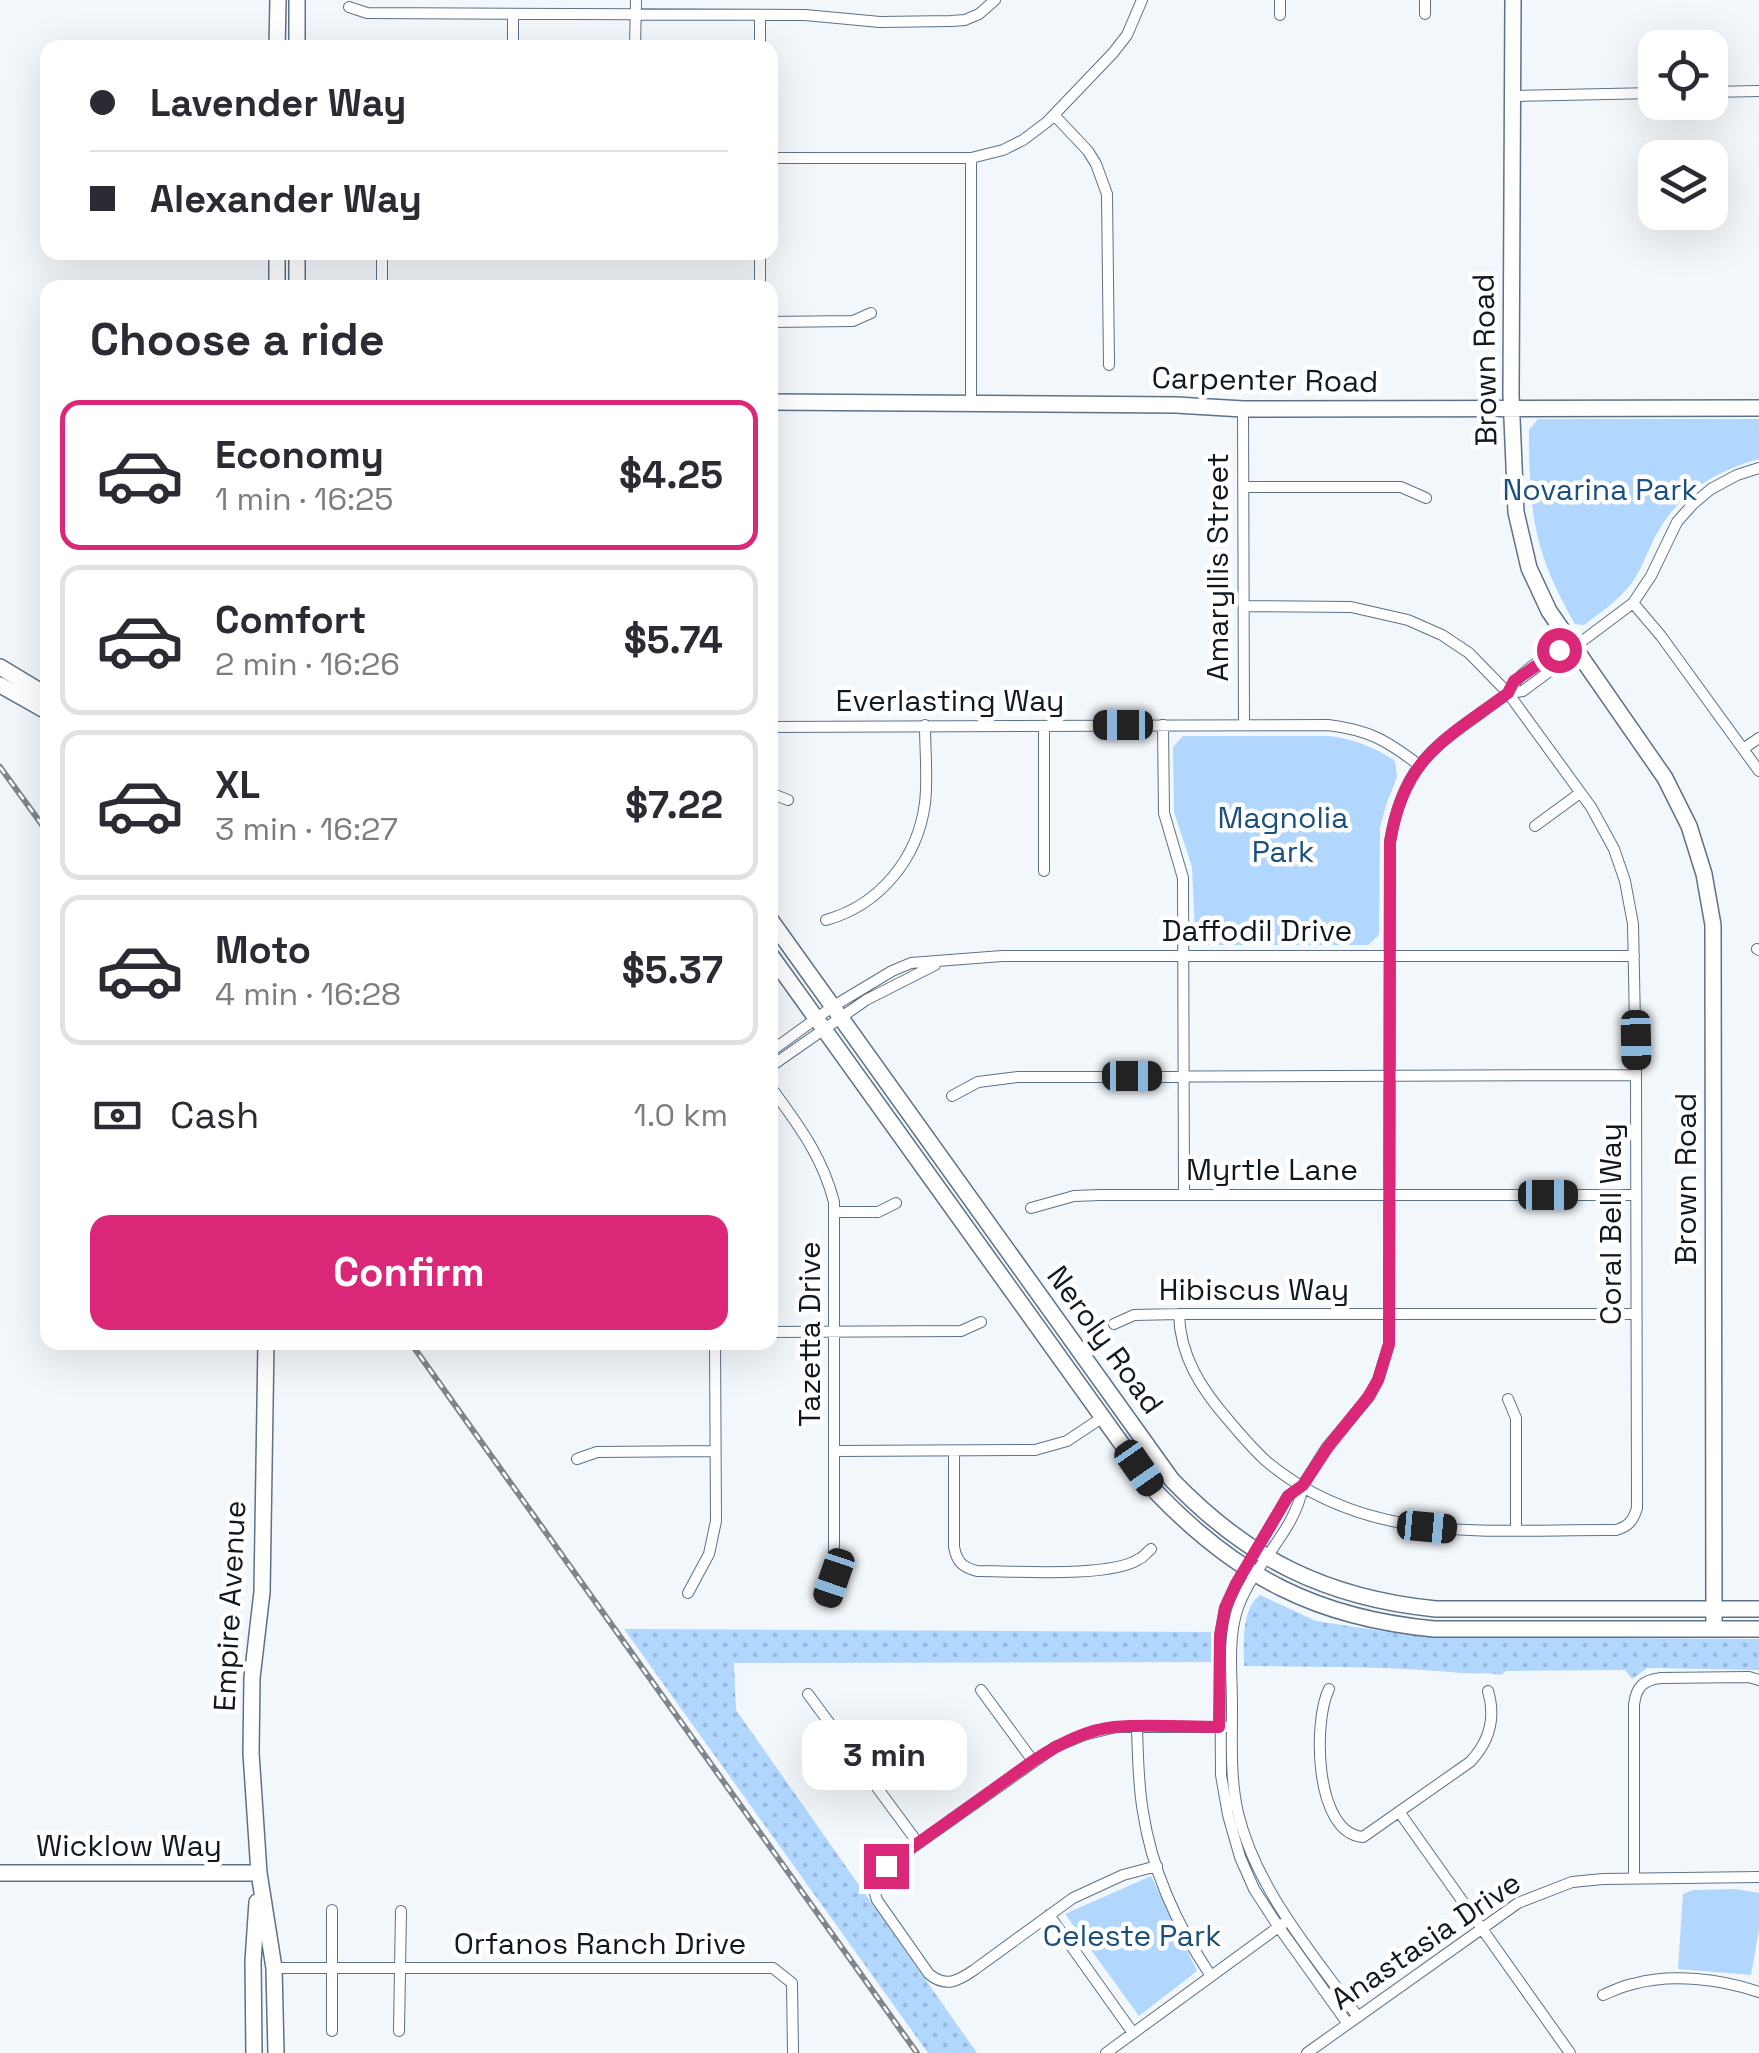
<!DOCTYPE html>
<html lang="en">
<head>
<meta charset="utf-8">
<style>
  :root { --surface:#fff; --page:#f7f7f7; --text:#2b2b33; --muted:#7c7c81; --line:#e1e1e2; --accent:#db2777 }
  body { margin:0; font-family:"Space Grotesk",sans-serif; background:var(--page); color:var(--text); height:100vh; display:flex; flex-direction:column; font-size:38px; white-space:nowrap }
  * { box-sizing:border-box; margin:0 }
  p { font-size:32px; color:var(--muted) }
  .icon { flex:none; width:55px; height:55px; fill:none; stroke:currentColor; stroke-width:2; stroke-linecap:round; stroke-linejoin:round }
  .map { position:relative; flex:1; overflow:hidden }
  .panel { position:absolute; left:40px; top:280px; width:738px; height:1070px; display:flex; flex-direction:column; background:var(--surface); border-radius:20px; box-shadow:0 10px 40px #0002 }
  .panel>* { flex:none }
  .hud { position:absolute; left:40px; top:40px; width:738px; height:220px; border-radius:20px; box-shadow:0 10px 40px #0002; display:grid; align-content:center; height:220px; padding:0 50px; background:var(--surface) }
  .controls { position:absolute; left:1638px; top:30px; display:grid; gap:20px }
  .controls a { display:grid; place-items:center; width:90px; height:90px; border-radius:20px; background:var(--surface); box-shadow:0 10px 40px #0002; font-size:50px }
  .end { position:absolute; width:45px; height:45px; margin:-22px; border:12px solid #db2777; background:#fff; box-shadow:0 0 0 5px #fff }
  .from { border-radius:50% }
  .bubble { position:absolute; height:70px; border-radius:20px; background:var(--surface); box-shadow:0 10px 40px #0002; font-size:32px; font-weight:800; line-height:70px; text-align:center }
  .car { position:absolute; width:30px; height:60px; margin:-30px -15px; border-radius:12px; box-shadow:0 0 8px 2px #0007; background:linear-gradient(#222 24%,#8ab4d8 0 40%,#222 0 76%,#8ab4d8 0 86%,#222 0) }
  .hud b { display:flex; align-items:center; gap:35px; height:95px; font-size:38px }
  .hud b+b { border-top:2px solid var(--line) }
  .hud i { width:25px; height:25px; background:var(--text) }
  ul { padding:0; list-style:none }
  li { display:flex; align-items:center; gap:30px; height:150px; margin:0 20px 15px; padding:0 30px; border:5px solid var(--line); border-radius:20px }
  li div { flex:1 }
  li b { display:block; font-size:38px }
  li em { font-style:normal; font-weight:800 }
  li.selected { border-color:var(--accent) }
  li>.icon { width:90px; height:90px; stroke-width:1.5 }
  h2 { padding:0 50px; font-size:45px; line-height:120px }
  .pay { display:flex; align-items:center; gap:25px; height:110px; padding:0 50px; font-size:38px }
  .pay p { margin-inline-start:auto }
  .action { display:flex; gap:20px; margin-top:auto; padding:20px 50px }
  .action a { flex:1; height:115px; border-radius:20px; background:var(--accent); color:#fff; font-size:40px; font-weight:800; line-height:115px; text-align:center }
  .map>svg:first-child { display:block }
</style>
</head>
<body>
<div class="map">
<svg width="1759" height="2053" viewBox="0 0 1759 2053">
  <defs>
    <pattern id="grass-dots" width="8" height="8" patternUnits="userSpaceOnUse" patternTransform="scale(2.5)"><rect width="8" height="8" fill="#b1d7ff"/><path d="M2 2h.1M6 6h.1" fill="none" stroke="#97b8da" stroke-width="1.8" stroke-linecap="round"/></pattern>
  </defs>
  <rect width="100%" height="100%" fill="#f2f7fc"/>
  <path fill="url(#grass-dots)" d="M1260,1595L1316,1621L1421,1637L1759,1639V1670L1647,1668L1632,1679L1625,1670L1506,1671L1501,1675C1487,1672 1476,1674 1462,1673C1389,1666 1317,1667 1244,1666C1244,1644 1241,1609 1260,1595Z
    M624,1629L1211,1632V1662L734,1663L736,1710L977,2053H928Z"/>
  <path fill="#b1d7ff" d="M1538,419H1759V459C1715,471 1678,494 1656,535C1647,552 1642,569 1631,584C1618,601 1601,612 1584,625L1575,624C1533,551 1529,512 1529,430Z
    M1183,736H1329C1354,739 1374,747 1395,761L1397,777L1386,805L1380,828L1379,935L1368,945H1206L1195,934L1192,867L1174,812L1173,747Z
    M1151,1876L1197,1971L1139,2016L1065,1914Z
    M1736,1889L1759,1893V1930L1751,1975L1678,1969L1683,1894L1693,1890Z"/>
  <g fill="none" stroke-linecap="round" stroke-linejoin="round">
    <g stroke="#5c7288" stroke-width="12">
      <path id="street" d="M1425,0V14
        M349,7L367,13L805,15L880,22L951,21L965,20L979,14L995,0
        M513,14V48
        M1280,15V0
        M635,48L636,0
        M760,48V15
        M1710,92L1759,91
        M1513,96L1655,93
        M1054,115L1088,151L1096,164L1107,194L1109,365
        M770,158H971L1003,150L1023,140L1047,122L1113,53L1127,35L1142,0
        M971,158V405
        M382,252V288
        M760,288V252
        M770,322L853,321L871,313
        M1243,409L1244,725
        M1243,487H1401L1426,498
        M1633,603L1661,636L1759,771
        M1508,693L1523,691L1566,659L1573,648L1633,603L1651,576L1677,522L1693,504L1711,489L1737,475L1759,468
        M1163,725L1164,813L1183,878L1184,1195
        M1044,726V871
        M770,727L1328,725C1369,730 1386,740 1419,765
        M1743,749L1759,738
        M770,793L788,800
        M1535,826L1580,793
        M826,920C880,905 918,858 925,803C928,778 925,751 925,725
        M1757,949L1759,950
        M770,1052L832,1007L892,971L911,963L1002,956H1634
        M770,1067L866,1000L935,965
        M770,1086C798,1125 822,1155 834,1202V1578L827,1597
        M952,1096L978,1082L1018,1077L1636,1075
        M1031,1208L1074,1196L1100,1195H1636
        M835,1212H878L896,1203
        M1179,1314C1180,1357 1202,1390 1230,1422C1241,1435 1253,1449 1266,1461C1368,1547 1492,1529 1616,1530C1629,1526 1633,1521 1637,1508L1636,1075L1633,924L1625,881L1614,849L1591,807L1508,693L1469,653L1442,635L1408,620L1351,607L1244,606
        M1114,1324L1134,1315L1179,1314H1636
        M770,1332L961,1331L981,1322
        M1508,1399L1516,1418V1529
        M835,1451L1035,1450L1067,1441L1103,1417
        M954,1451V1547C957,1562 962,1567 977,1571C1013,1571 1111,1578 1139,1559C1144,1557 1147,1552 1151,1549
        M577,1459L597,1452L715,1451
        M1303,1485C1296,1533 1249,1567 1236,1614C1228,1643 1232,1676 1232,1706C1232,1742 1230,1778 1238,1813C1257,1891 1313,1953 1358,2017
        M688,1593L709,1554L716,1521L715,1342
        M1329,1689C1313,1721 1314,1833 1363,1837L1470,1762C1490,1741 1496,1718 1488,1691
        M981,1690L1033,1761
        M808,1694L918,1843
        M1137,1727C1138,1755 1138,1784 1143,1812C1152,1871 1178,1927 1211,1976
        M1400,1813L1570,2053
        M1157,1866L1123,1875L1073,1898L974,1970C958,1981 946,1988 929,1974L877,1900C873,1888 871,1881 879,1871L1055,1747L1084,1735L1116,1727H1232
        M1634,1877V1705C1636,1687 1643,1680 1661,1678L1749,1677L1759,1680
        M332,1910V2031
        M1049,1915L1133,2033
        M274,1968H773L792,1983L793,2053
        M1603,1995C1613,1991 1622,1986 1633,1984C1672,1973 1721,1979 1759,1992
        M1348,2024L1278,1926L1254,1889L1240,1857L1228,1815L1221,1775L1220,1636L1225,1608L1236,1584L1288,1496L1303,1485L1327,1447L1369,1397L1378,1380L1389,1344L1390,842C1404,755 1444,742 1508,693C1519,672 1550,650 1573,648
        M399,2031L401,1911
        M1106,2053L1284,1923
        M1307,2053L1518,1903L1572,1882L1603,1879L1759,1877"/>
    </g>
    <g stroke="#5c7288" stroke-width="18">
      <path id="secondary" d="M1513,0L1511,395L1516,512L1529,568L1549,611L1665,778L1689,826L1704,874L1713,925L1714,1629
        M277,48L278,0
        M297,48V0
        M277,252V288
        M297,252V288
        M770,402L1176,405L1243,409L1759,408
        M0,667L48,696
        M0,685L48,712
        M770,919L1172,1480C1248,1559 1326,1598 1436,1609H1759
        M770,954L1157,1493C1238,1577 1317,1618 1434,1629H1759
        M266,1342L262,1592L252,1678L251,1753L259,1873L274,1968L276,2053
        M0,1873H259
        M254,2053L253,1961L257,1902"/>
    </g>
    <use href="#street" stroke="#fff" stroke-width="10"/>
    <use href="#secondary" stroke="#fff" stroke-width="15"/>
    <g stroke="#7e858c" stroke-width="6">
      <path id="rail" d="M0,767L48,833
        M410,1342L917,2053"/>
    </g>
    <use href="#rail" stroke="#fff" stroke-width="2.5" stroke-dasharray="8" stroke-linecap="butt"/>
  </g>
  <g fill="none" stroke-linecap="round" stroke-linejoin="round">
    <path stroke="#db2777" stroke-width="12" d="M886,1866L1033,1761C1057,1745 1085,1730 1114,1727C1149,1724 1185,1727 1219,1727L1220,1636L1225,1608L1236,1584L1288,1496L1303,1485L1328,1447L1368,1397L1378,1380L1389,1344L1390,842C1404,757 1444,740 1508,693L1514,681L1559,650"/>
  </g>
  <g text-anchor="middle" stroke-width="9" stroke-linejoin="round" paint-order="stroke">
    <g font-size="30" fill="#101921" stroke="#fff">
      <text transform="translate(1485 360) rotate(-91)" y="10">Brown Road</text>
      <text transform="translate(1265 380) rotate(1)" y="10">Carpenter Road</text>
      <text transform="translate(1218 567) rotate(-90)" y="10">Amaryllis Street</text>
      <text x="950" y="711">Everlasting Way</text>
      <text x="1257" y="941">Daffodil Drive</text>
      <text x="1272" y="1180">Myrtle Lane</text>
      <text transform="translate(1686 1179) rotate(-90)" y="10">Brown Road</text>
      <text transform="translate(1611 1224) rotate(-90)" y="10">Coral Bell Way</text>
      <text x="1254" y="1300">Hibiscus Way</text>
      <text transform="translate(810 1334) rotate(-90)" y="10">Tazetta Drive</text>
      <text transform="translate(1105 1340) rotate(54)" y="10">Neroly Road</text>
      <text transform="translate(230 1606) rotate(-87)" y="10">Empire Avenue</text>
      <text x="129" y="1856">Wicklow Way</text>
      <text transform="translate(1426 1941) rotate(-34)" y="10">Anastasia Drive</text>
      <text x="600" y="1954">Orfanos Ranch Drive</text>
    </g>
    <g font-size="30" fill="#1a4f7e" stroke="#fff">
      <text x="1600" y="500">Novarina Park</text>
      <text x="1283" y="828">Magnolia<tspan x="1283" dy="34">Park</tspan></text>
      <text x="1132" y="1946">Celeste Park</text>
    </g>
  </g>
</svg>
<div class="controls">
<a><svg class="icon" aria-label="locate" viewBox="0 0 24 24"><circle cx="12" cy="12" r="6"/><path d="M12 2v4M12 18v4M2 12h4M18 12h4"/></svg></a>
<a><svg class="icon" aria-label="layers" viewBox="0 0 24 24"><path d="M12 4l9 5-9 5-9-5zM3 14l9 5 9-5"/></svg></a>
</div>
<i class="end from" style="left:1559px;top:650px"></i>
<i class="end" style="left:886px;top:1866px"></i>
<div class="bubble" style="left:802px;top:1720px;width:165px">3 min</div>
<i class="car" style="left:1123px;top:725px;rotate:270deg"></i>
<i class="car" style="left:1636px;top:1040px;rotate:179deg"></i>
<i class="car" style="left:1132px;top:1076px;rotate:90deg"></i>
<i class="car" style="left:1548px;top:1195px;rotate:90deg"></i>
<i class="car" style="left:1139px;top:1468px;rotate:145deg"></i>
<i class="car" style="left:1427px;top:1527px;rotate:95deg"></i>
<i class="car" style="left:834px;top:1578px;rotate:199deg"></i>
<div class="hud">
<b><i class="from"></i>Lavender Way</b>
<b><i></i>Alexander Way</b>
</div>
<section class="panel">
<h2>Choose a ride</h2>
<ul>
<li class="selected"><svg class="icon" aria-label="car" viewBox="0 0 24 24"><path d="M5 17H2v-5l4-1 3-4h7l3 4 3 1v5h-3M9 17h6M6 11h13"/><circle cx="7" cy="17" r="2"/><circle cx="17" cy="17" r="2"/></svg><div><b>Economy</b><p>1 min · 16:25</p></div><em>$4.25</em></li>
<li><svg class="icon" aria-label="car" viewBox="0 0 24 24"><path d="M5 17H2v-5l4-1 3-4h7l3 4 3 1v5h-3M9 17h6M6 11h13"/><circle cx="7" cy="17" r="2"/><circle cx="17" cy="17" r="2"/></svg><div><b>Comfort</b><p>2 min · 16:26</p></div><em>$5.74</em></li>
<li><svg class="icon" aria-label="car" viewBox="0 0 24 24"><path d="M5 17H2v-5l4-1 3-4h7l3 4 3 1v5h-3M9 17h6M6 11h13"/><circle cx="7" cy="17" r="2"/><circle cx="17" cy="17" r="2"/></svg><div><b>XL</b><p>3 min · 16:27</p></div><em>$7.22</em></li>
<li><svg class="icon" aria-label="car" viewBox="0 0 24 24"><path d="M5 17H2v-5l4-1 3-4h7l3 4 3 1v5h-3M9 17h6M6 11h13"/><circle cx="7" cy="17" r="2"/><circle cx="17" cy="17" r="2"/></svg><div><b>Moto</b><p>4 min · 16:28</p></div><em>$5.37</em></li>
</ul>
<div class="pay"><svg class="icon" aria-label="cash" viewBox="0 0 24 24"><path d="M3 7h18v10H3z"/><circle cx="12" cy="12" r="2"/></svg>Cash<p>1.0 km</p></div>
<div class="action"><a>Confirm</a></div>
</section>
</div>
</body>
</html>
